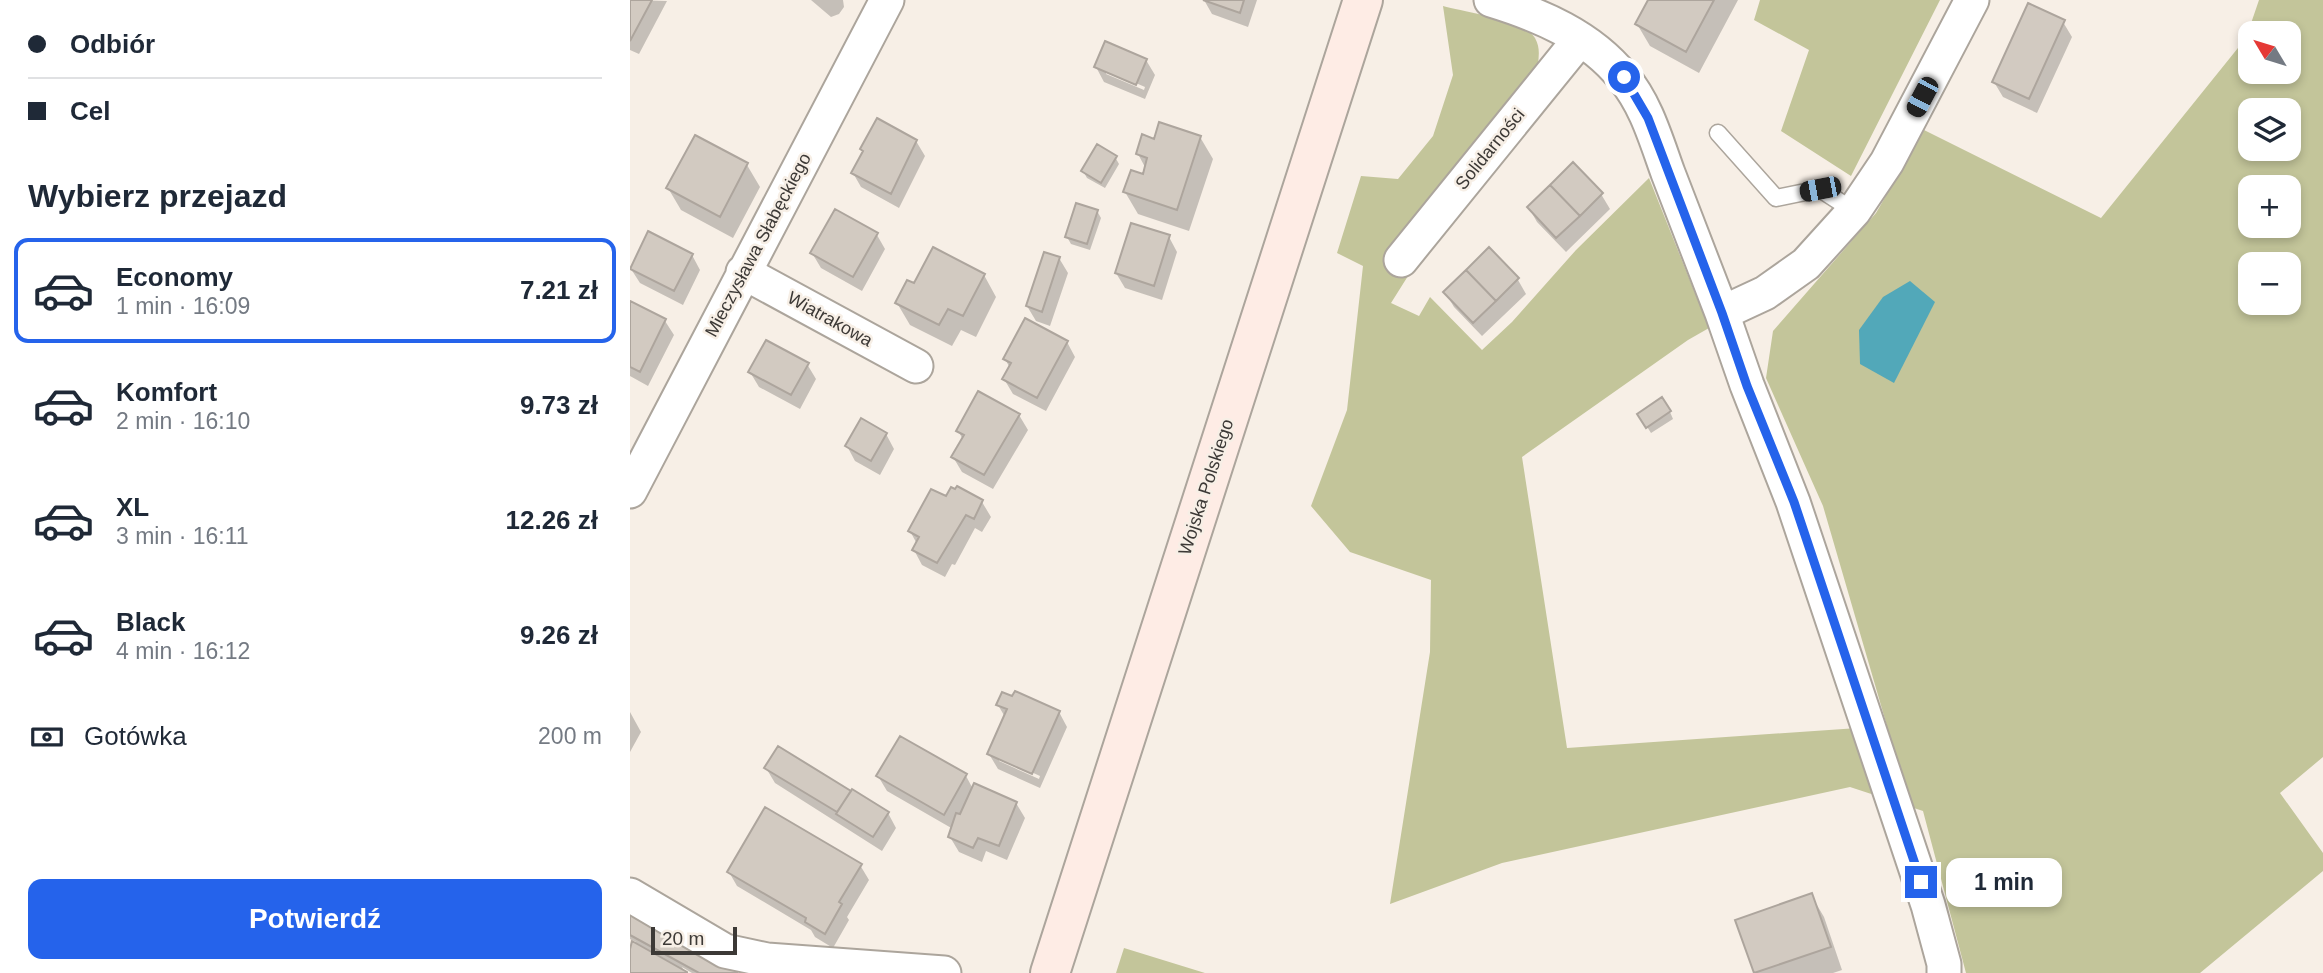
<!DOCTYPE html>
<html lang="pl">
<head>
<meta charset="utf-8">
<style>
  :root { --surface:#fff; --page:#f2f2f3; --text:#1f2937; --muted:#747a83; --line:#e0e1e3; --accent:#2563eb }
  body { margin:0; font-family:Arial,sans-serif; background:var(--page); color:var(--text); height:100vh; display:flex; flex-direction:column; font-size:26px; white-space:nowrap }
  * { box-sizing:border-box; margin:0 }
  p { font-size:23px; color:var(--muted) }
  .icon { flex:none; width:38px; height:38px; fill:none; stroke:currentColor; stroke-width:2; stroke-linecap:round; stroke-linejoin:round }
  .map { position:relative; flex:1; overflow:hidden }
  .drawer { display:flex; flex-direction:column; background:var(--surface); width:630px }
  .drawer>* { flex:none }
  .hud { display:grid; align-content:center; height:154px; padding:0 28px; background:var(--surface) }
  .needle { width:46px; rotate:308deg }
  .buttons { position:absolute; left:1608px; top:21px; display:grid; gap:14px }
  .buttons a { display:grid; place-items:center; width:63px; height:63px; border-radius:14px; background:var(--surface); box-shadow:0 4px 10px #0003; font-size:35px }
  .scale { position:absolute; left:21px; bottom:18px; width:86px; box-sizing:border-box; padding-left:7px; border:4px solid #3c3936; border-top:0; font-size:19px; line-height:24px; white-space:nowrap; color:#3c3936; -webkit-text-stroke:5px #f7efe6; paint-order:stroke }
  .end { position:absolute; width:32px; height:32px; margin:-16px; border:9px solid #2563eb; background:#fff; box-shadow:0 0 0 4px #fff }
  .from { border-radius:50% }
  .bubble { position:absolute; height:49px; border-radius:14px; background:var(--surface); box-shadow:0 4px 10px #0003; font-size:23px; font-weight:700; line-height:49px; text-align:center }
  .car { position:absolute; width:21px; height:42px; margin:-21px -10px; border-radius:9px; box-shadow:0 0 5px 2px #0007; background:linear-gradient(#222 24%,#8ab4d8 0 40%,#222 0 76%,#8ab4d8 0 86%,#222 0) }
  .hud b { display:flex; align-items:center; gap:24px; height:66px; font-size:26px }
  .hud b+b { border-top:2px solid var(--line) }
  .hud i { width:18px; height:18px; background:var(--text) }
  ul { padding:0; list-style:none }
  li { display:flex; align-items:center; gap:21px; height:105px; margin:0 14px 10px; padding:0 14px; border:4px solid transparent; border-radius:14px }
  li div { flex:1 }
  li b { display:block; font-size:26px }
  li em { font-style:normal; font-weight:700 }
  li.active { border-color:var(--accent) }
  li>.icon { width:63px; height:63px; stroke-width:1.5 }
  h2 { padding:0 28px; font-size:32px; line-height:84px }
  .pay { display:flex; align-items:center; gap:18px; height:77px; padding:0 28px; font-size:26px }
  .pay p { margin-inline-start:auto }
  .action { display:flex; gap:14px; margin-top:auto; padding:14px 28px }
  .action a { flex:1; height:80px; border-radius:14px; background:var(--accent); color:#fff; font-size:28px; font-weight:700; line-height:80px; text-align:center }
  main { display:flex; flex:1; min-height:0 }
  .map>svg:first-child { display:block }
</style>
</head>
<body>
<main>
<section class="drawer">
<div class="hud">
<b><i class="from"></i>Odbiór</b>
<b><i></i>Cel</b>
</div>
<h2>Wybierz przejazd</h2>
<ul>
<li class="active"><svg class="icon" aria-label="car" viewBox="0 0 24 24"><path d="M5 17H2v-5l4-1 3-4h7l3 4 3 1v5h-3M9 17h6M6 11h13"/><circle cx="7" cy="17" r="2"/><circle cx="17" cy="17" r="2"/></svg><div><b>Economy</b><p>1 min · 16:09</p></div><em>7.21 zł</em></li>
<li><svg class="icon" aria-label="car" viewBox="0 0 24 24"><path d="M5 17H2v-5l4-1 3-4h7l3 4 3 1v5h-3M9 17h6M6 11h13"/><circle cx="7" cy="17" r="2"/><circle cx="17" cy="17" r="2"/></svg><div><b>Komfort</b><p>2 min · 16:10</p></div><em>9.73 zł</em></li>
<li><svg class="icon" aria-label="car" viewBox="0 0 24 24"><path d="M5 17H2v-5l4-1 3-4h7l3 4 3 1v5h-3M9 17h6M6 11h13"/><circle cx="7" cy="17" r="2"/><circle cx="17" cy="17" r="2"/></svg><div><b>XL</b><p>3 min · 16:11</p></div><em>12.26 zł</em></li>
<li><svg class="icon" aria-label="car" viewBox="0 0 24 24"><path d="M5 17H2v-5l4-1 3-4h7l3 4 3 1v5h-3M9 17h6M6 11h13"/><circle cx="7" cy="17" r="2"/><circle cx="17" cy="17" r="2"/></svg><div><b>Black</b><p>4 min · 16:12</p></div><em>9.26 zł</em></li>
</ul>
<div class="pay"><svg class="icon" aria-label="cash" viewBox="0 0 24 24"><path d="M3 7h18v10H3z"/><circle cx="12" cy="12" r="2"/></svg>Gotówka<p>200 m</p></div>
<div class="action"><a>Potwierdź</a></div>
</section>
<div class="map">
<svg width="1693" height="973" viewBox="0 0 1693 973">
  <rect width="100%" height="100%" fill="#f7efe6"/>
  <path fill="#c3c59a" fill-rule="evenodd" d="M1130,0H1310L1221,176L1151,131L1179,50L1124,20Z
    M1629,0H1693V757L1650,793L1693,853V871L1570,973H1336L1293,811L1220,787L872,863L760,904L800,652L801,580L720,552L681,506L717,410L733,266L707,253L731,176L768,179L803,136L823,75L813,6C834,12 894,20 905,38C910,47 909,55 908,64L765,242L778,276L761,303L789,316L800,297L852,350L882,322L946,250L1019,178L1079,328L1058,340L892,457L937,748L1257,726L1193,506L1136,378L1143,331L1246,213L1294,130L1471,218L1616,38ZM1620,33H1659V72H1620ZM1620,110H1659V149H1620ZM1620,187H1659V226H1620ZM1620,264H1659V303H1620Z
    M494,948L575,973H486Z"/>
  <path fill="#52a8b9" d="M1280,281L1305,302L1264,383L1230,364L1229,330L1253,297Z"/>
  <path fill="#0003" fill-rule="evenodd" d="M0,0L37,1L9,54L0,50Z
    M181,0H213L214,7L209,14L201,17Z
    M574,0H627L618,27L582,14Z
    M1020,0H1108L1069,73L1020,46L1007,24Z
    M1433,22L1442,37L1407,113L1373,97L1364,82Z
    M516,60L525,75L515,99L474,82L466,67ZM476,70L515,87L514,90L476,74Z
    M570,137L583,159L559,231L508,214L495,192L514,176L516,169L508,154L525,141Z
    M286,141L295,156L269,208L231,187L223,173L234,152Z
    M485,157L489,164L475,188L457,178L453,171Z
    M117,165L130,187L103,238L51,210L38,188Z
    M971,194L980,209L936,252L907,222L899,208Z
    M467,211L471,218L460,250L441,244L437,237Z
    M247,235L255,249L232,291L191,268L182,253Z
    M539,237L547,252L532,300L495,288L486,273Z
    M859,250L888,280L896,294L852,336L824,307L815,292Z
    M62,255L70,270L53,305L10,283L1,269Z
    M429,258L438,273L420,326L406,321L397,306Z
    M354,275L366,297L346,337L331,330L322,346L280,325L267,303L284,286Z
    M0,303L35,321L44,335L18,386L0,376Z
    M437,342L445,357L416,411L383,394L374,379L380,368L375,359Z
    M177,364L186,379L170,409L129,387L120,372Z
    M1040,412L1043,419L1021,433L1009,414Z
    M389,415L398,430L363,489L332,472L323,457L333,440L328,430Z
    M256,434L264,449L250,475L225,461L217,446Z
    M327,488L352,502L361,517L352,532L345,528L325,565L322,564L315,577L292,565L284,550L287,544L280,531Z
    M368,705L429,712L437,727L410,788L368,769L359,754L375,717ZM369,757L410,776L409,779L369,761Z
    M0,712L11,732L0,752Z
    M136,768L258,813L266,828L252,851L145,783Z
    M248,776H336L343,789L386,803L395,818L377,860L356,851L352,862L329,852L320,837L323,829L257,791Z
    M230,865L239,880L217,917L219,920L203,948L185,937L181,930L107,886L99,872Z
    M1181,895L1194,917L1212,970L1203,973H1126L1107,921Z
    M0,914L107,971L108,973H62L52,967L55,973H0V952L6,942L0,939Z"/>
  <path fill="#d2cac1" stroke="#ada59d" stroke-width="2" d="M0,0H22L0,41Z
    M573,0H614L610,13Z
    M1018,0H1084L1056,52L1005,24Z
    M1398,3L1435,20L1399,99L1362,82Z
    M475,41L517,59L506,85L464,67Z
    M247,118L287,140L261,194L221,173L233,151L230,149Z
    M529,122L571,136L547,210L493,192L501,170L513,174L517,158L506,154L512,134L524,139Z
    M65,135L118,163L90,217L36,188Z
    M467,144L487,156L471,183L451,171Z
    M943,162L973,193L950,216L920,185Z
    M920,185L950,216L926,238L897,207Z
    M446,203L468,210L457,244L435,237Z
    M205,209L248,233L223,277L180,253Z
    M501,223L540,235L524,286L485,273Z
    M18,231L63,254L44,291L0,269Z
    M303,247L355,274L333,316L318,309L309,325L265,303L277,280L284,283Z
    M859,247L889,278L866,301L836,270Z
    M414,252L430,257L412,312L396,306Z
    M836,270L866,301L843,323L813,292Z
    M0,301L36,319L10,372L0,367Z
    M395,318L438,341L407,398L372,379L381,363L373,359Z
    M136,340L179,363L161,395L118,372Z
    M348,391L390,414L354,475L321,457L334,435L326,431Z
    M1032,397L1041,411L1016,428L1007,414Z
    M231,418L257,433L241,461L215,446Z
    M327,486L353,500L344,519L336,515L307,563L282,550L289,537L278,531L301,489L316,496L321,487L325,489Z
    M385,691L430,711L402,774L357,754L377,709L366,705L372,692L382,696Z
    M270,736L337,774L314,815L246,776Z
    M148,746L221,791L207,812L134,768Z
    M344,783L387,802L369,846L348,838L343,848L318,837L326,813L330,814Z
    M222,789L259,812L243,837L206,814Z
    M135,807L232,864L209,902L212,904L195,934L175,922L176,918L97,872Z
    M1182,893L1201,947L1124,973L1105,920Z
    M0,910L108,970L107,973H69L0,935Z
    M2,941L57,972V973H0V949Z"/>
  <g fill="none" stroke-linecap="round" stroke-linejoin="round">
    <g stroke="#aca59c" stroke-width="19">
      <path id="lane" d="M1088,133L1146,198L1190,189L1224,211"/>
    </g>
    <g stroke="#aca59c" stroke-width="37">
      <path id="street" d="M861,0C910,15 960,36 993,77C1016,104 1026,140 1038,173C1056,219 1074,266 1092,313
        M771,260L950,39
        M113,272L286,366
        M0,491L257,0
        M0,895L95,951L137,960L314,973
        M1314,973V964L1298,905L1163,502L1117,385L1092,313L1135,293L1176,264L1224,211L1257,162L1342,0"/>
    </g>
    <g stroke="#aca59c" stroke-width="42">
      <path id="secondary" d="M420,973L733,0"/>
    </g>
    <use href="#lane" stroke="#fff" stroke-width="16"/>
    <use href="#street" stroke="#fff" stroke-width="33"/>
    <use href="#secondary" stroke="#feece5" stroke-width="38"/>
  </g>
  <g fill="none" stroke-linecap="round" stroke-linejoin="round">
    <path stroke="#2563eb" stroke-width="9" d="M994,77L1018,118L1092,313L1117,386L1164,502L1291,882"/>
  </g>
  <g text-anchor="middle" stroke-width="5" stroke-linejoin="round" paint-order="stroke">
    <g font-size="18" fill="#3c3936" stroke="#f7efe6">
      <text transform="translate(860 149) rotate(-51)" y="6">Solidarności</text>
      <text transform="translate(128 245) rotate(-62)" y="6">Mieczysława Słabęckiego</text>
      <text transform="translate(200 319) rotate(29)" y="6">Wiatrakowa</text>
      <text transform="translate(576 487) rotate(-72)" y="6">Wojska Polskiego</text>
    </g>
  </g>
</svg>
<div class="buttons">
<a><svg class="needle" viewBox="-14 -14 28 28"><path d="M0-13l5 13h-10z" fill="#e53935"/><path d="M0 13l5-13h-10z" fill="#747a83"/></svg></a>
<a><svg class="icon" aria-label="layers" viewBox="0 0 24 24"><path d="M12 4l9 5-9 5-9-5zM3 14l9 5 9-5"/></svg></a>
<a>+</a>
<a>−</a>
</div>
<div class="scale">20 m</div>
<i class="end from" style="left:994px;top:77px"></i>
<i class="end" style="left:1291px;top:882px"></i>
<div class="bubble" style="left:1316px;top:858px;width:116px">1 min</div>
<i class="car" style="left:1292px;top:97px;rotate:208deg"></i>
<i class="car" style="left:1190px;top:189px;rotate:259deg"></i>
</div>
</main>
</body>
</html>
